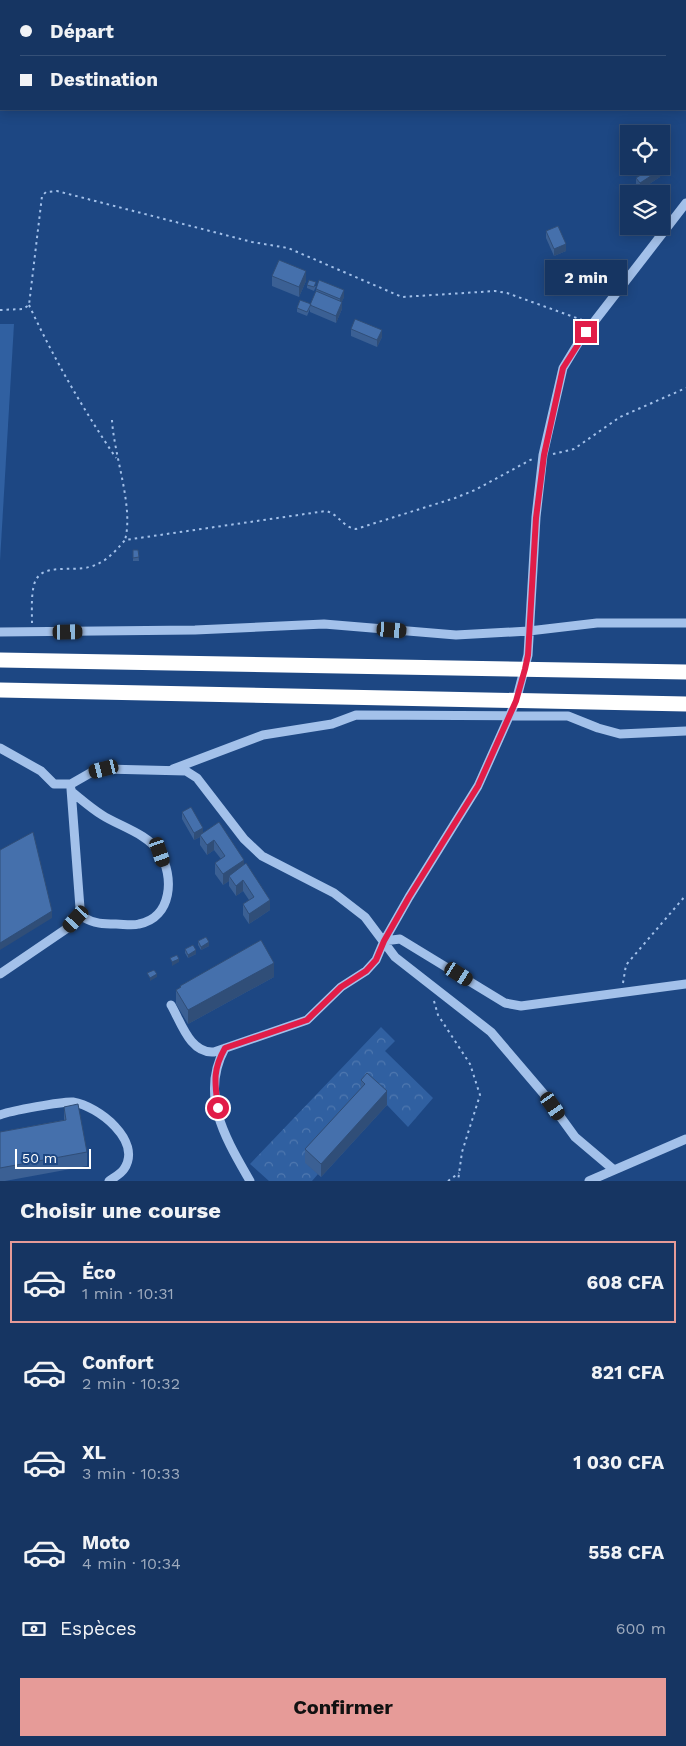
<!DOCTYPE html>
<html lang="fr">
<head>
<meta charset="utf-8">
<style>
  :root { --surface:#163562; --page:#1f3d68; --text:#f1f3f6; --muted:#9eabbe; --line:#355077; --accent:#e69b98 }
  body { margin:0; font-family:"Work Sans",sans-serif; background:var(--page); color:var(--text); height:100vh; display:flex; flex-direction:column; font-size:19px; white-space:nowrap }
  * { box-sizing:border-box; margin:0 }
  p { font-size:16px; color:var(--muted) }
  .icon { flex:none; width:28px; height:28px; fill:none; stroke:currentColor; stroke-width:2; stroke-linecap:round; stroke-linejoin:round }
  .map { position:relative; height:1181px; overflow:hidden }
  .details { display:flex; flex-direction:column; background:var(--surface); flex:1 }
  .details>* { flex:none }
  .hud { position:absolute; left:0px; top:0px; width:686px; height:110px; box-shadow:0 2px 12px #0003,0 0 0 1px var(--line); display:grid; align-content:center; height:110px; padding:0 20px; background:var(--surface) }
  .tools { position:absolute; left:620px; top:125px; display:grid; gap:10px }
  .tools a { display:grid; place-items:center; width:50px; height:50px; border-radius:0px; background:var(--surface); box-shadow:0 2px 12px #0003,0 0 0 1px var(--line); font-size:25px }
  .scale { position:absolute; left:15px; bottom:12px; width:76px; box-sizing:border-box; padding-left:5px; border:2px solid #fff; border-top:0; font-size:14px; line-height:18px; white-space:nowrap; color:#fff; -webkit-text-stroke:4px #1d4783; paint-order:stroke }
  .end { position:absolute; width:22px; height:22px; margin:-11px; border:6px solid #e11d48; background:#fff; box-shadow:0 0 0 2px #fff }
  .from { border-radius:50% }
  .bubble { position:absolute; height:35px; border-radius:0px; background:var(--surface); box-shadow:0 2px 12px #0003,0 0 0 1px var(--line); font-size:16px; font-weight:700; line-height:35px; text-align:center }
  .car { position:absolute; width:15px; height:30px; margin:-15px -8px; border-radius:6px; box-shadow:0 0 4px 1px #0007; background:linear-gradient(#222 24%,#8ab4d8 0 40%,#222 0 76%,#8ab4d8 0 86%,#222 0) }
  .hud b { display:flex; align-items:center; gap:18px; height:48px; font-size:19px }
  .hud b+b { border-top:1px solid var(--line) }
  .hud i { width:12px; height:12px; background:var(--text) }
  ul { padding:0; list-style:none }
  li { display:flex; align-items:center; gap:15px; height:82px; margin:0 10px 8px; padding:0 10px; border:2px solid transparent; border-radius:0px }
  li div { flex:1 }
  li b { display:block; font-size:19px }
  li em { font-style:normal; font-weight:700 }
  li.selected { border-color:var(--accent) }
  li>.icon { width:45px; height:45px; stroke-width:1.5 }
  h2 { padding:0 20px; font-size:22px; line-height:60px }
  .pay { display:flex; align-items:center; gap:12px; height:55px; padding:0 20px; font-size:19px }
  .pay p { margin-inline-start:auto }
  .primary-button { display:flex; gap:10px; margin-top:auto; padding:10px 20px }
  .primary-button a { flex:1; height:58px; border-radius:0px; background:var(--accent); color:#111; font-size:20px; font-weight:700; line-height:58px; text-align:center }
  .map>svg:first-child { display:block }
</style>
</head>
<body>
<div class="map">
<svg width="686" height="1181" viewBox="0 0 686 1181">
  <defs>
    <pattern id="forest-crowns" width="20" height="18" patternUnits="userSpaceOnUse" patternTransform="scale(1.25)"><rect width="20" height="18" fill="#3060a1"/><path d="M2 6a3 3 0 1 1 6 0M12 15a3 3 0 1 1 6 0" fill="none" stroke="#4f78af"/></pattern>
  </defs>
  <rect width="100%" height="100%" fill="#1d4783"/>
  <path fill="#3060a1" d="M0,324H14L0,561Z"/>
  <path fill="url(#forest-crowns)" d="M381,1027L395,1041L385,1051L433,1098L408,1127L387,1105L306,1163L318,1174L312,1181H269L250,1164Z"/>
  <g fill="none" stroke-linecap="round" stroke-linejoin="round">
    <path stroke="#a3c1ea" stroke-width="2" stroke-dasharray="2.5 4" stroke-linecap="butt" d="M330,1V0
      M29,305C54,359 83,409 116,458
      M0,310L23,309L29,305L42,196L46,192L57,191L252,242L288,248L402,297L495,291L507,293L585,321
      M112,420C114,456 134,507 125,540
      M553,454L574,449L620,417L686,388
      M32,623C32,611 31,596 34,585C39,562 72,572 89,567C105,563 114,553 125,540L326,511C339,514 342,527 356,529L455,498L475,490L534,458
      M623,983L626,965L686,895
      M434,1001L438,1015L470,1064L480,1095L462,1152L458,1181
      M448,1181L459,1173"/>
    <path stroke="#a3c1ea" stroke-width="9" d="M664,0V1
      M685,42L686,44
      M0,632L195,630L324,624L456,635L529,631L597,623H686
      M0,748L41,771L54,784H71L92,772L105,769L186,771L197,778L244,839L262,856L334,893L365,917L395,957L491,1032L543,1093L575,1137L614,1170
      M173,769L263,735L332,724L356,715L568,716L598,728L620,734L686,731
      M72,792C82,800 91,808 102,815C119,826 148,834 159,852C175,876 172,918 139,924C132,926 123,924 116,924C104,924 94,924 83,917L80,908
      M384,941L400,939L505,1003L521,1006L686,984
      M0,974L69,927L76,919L80,908L71,789
      M171,1005C181,1022 190,1054 214,1052L307,1020L341,987L366,971L376,960L384,941L409,897L478,786L516,701L528,655L536,517L543,455L563,368L580,340L686,203
      M225,1048C199,1096 226,1139 250,1181
      M0,1115C9,1111 64,1101 73,1102C98,1106 143,1141 124,1169C121,1174 113,1178 109,1181
      M589,1181L686,1139"/>
    <path stroke="#fff" stroke-width="15" d="M0,660L686,672
      M0,690L686,704"/>
  </g>
  <path fill="#3b6094" d="M654,166H659L658,167L660,177L640,190L636,185V178Z
    M546,231L566,251L554,256L546,238Z
    M272,276L306,281L299,297L272,286Z
    M307,285L316,286L314,291L307,288Z
    M316,289L344,297L342,301V309L336,323L310,312V309L307,316L297,312V308L311,304L316,292Z
    M351,329L382,337L377,347L351,336Z
    M133,550H138L139,561H133Z
    M182,812L203,833L219,822L270,910L249,924L243,915V904L249,900L243,891L236,896L229,886V881L223,885L215,874V863L221,859L214,850L207,855L200,845V837L194,840L182,819Z
    M198,941L209,946L201,950L198,945Z
    M185,949L196,954L188,958L185,953Z
    M274,977L188,1024L176,1004V990L180,988V986Z
    M361,1080L387,1105L321,1177L305,1163V1149L361,1088Z
    M64,1107L87,1152V1166L5,1181H0V1132L64,1120Z"/>
  <path fill="#304e78" d="M660,170V177L640,190V183Z
    M566,244V251L554,256V249Z
    M306,271V281L299,297V287Z
    M344,290V297L340,306V299Z
    M342,302V309L336,323V316Z
    M382,330V337L377,347V340Z
    M203,828V835H200V837L194,840V833Z
    M214,840V850L207,855V845Z
    M244,860V870L229,876V881L223,885V874Z
    M243,880V891L236,896V886Z
    M270,900V910L249,924V914Z
    M52,911V918L0,950V943Z
    M209,942V946L201,950V947Z
    M196,950V954L188,958V955Z
    M179,959V962L172,966V962Z
    M274,963V977L188,1024V1010Z
    M157,974V977L150,981V978Z
    M387,1091V1105L321,1177V1164Z"/>
  <path fill="#4570ac" stroke="#304e78" d="M655,166H657L660,170L640,183L636,178Z
    M558,226L566,244L554,249L546,231Z
    M279,260L306,271L299,287L272,276Z
    M309,280L316,282L314,287L307,285Z
    M319,280L344,290L340,299L316,289Z
    M316,291L342,302L336,316L310,305Z
    M300,300L311,304L307,312L297,308Z
    M355,319L382,330L377,340L351,329Z
    M133,550H138L139,557L133,558Z
    M191,807L203,828L194,833L182,812Z
    M219,822L244,860L223,874L215,863L225,856L214,840L207,845L200,835Z
    M33,832L52,911L0,943V850Z
    M246,863L270,900L249,914L243,904L254,897L243,880L236,886L229,876Z
    M206,937L209,942L201,947L198,941Z
    M261,940L274,963L188,1010L176,990L181,987L180,986Z
    M193,945L196,950L188,955L185,949Z
    M177,955L179,959L172,962L170,958Z
    M154,970L157,974L150,978L147,973Z
    M367,1073L387,1091L321,1164L305,1149L365,1084L361,1080Z
    M78,1104L87,1152L0,1168V1132L66,1120L64,1107Z"/>
  <g fill="none" stroke-linecap="round" stroke-linejoin="round">
    <path stroke="#e11d48" stroke-width="6" d="M218,1108C215,1083 212,1071 225,1048L307,1020L341,987L366,971L376,960L384,941L409,897L478,786L516,701L525,669L528,655L536,518L544,455L563,368L586,332"/>
  </g>
</svg>
<div class="tools">
<a><svg class="icon" aria-label="locate" viewBox="0 0 24 24"><circle cx="12" cy="12" r="6"/><path d="M12 2v4M12 18v4M2 12h4M18 12h4"/></svg></a>
<a><svg class="icon" aria-label="layers" viewBox="0 0 24 24"><path d="M12 4l9 5-9 5-9-5zM3 14l9 5 9-5"/></svg></a>
</div>
<div class="scale">50 m</div>
<i class="end from" style="left:218px;top:1108px"></i>
<i class="end" style="left:586px;top:332px"></i>
<div class="bubble" style="left:545px;top:260px;width:82px">2 min</div>
<i class="car" style="left:392px;top:630px;rotate:95deg"></i>
<i class="car" style="left:68px;top:632px;rotate:89deg"></i>
<i class="car" style="left:104px;top:769px;rotate:256deg"></i>
<i class="car" style="left:160px;top:852px;rotate:161deg"></i>
<i class="car" style="left:76px;top:919px;rotate:222deg"></i>
<i class="car" style="left:459px;top:974px;rotate:122deg"></i>
<i class="car" style="left:553px;top:1106px;rotate:145deg"></i>
<div class="hud">
<b><i class="from"></i>Départ</b>
<b><i></i>Destination</b>
</div>
</div>
<section class="details">
<h2>Choisir une course</h2>
<ul>
<li class="selected"><svg class="icon" aria-label="car" viewBox="0 0 24 24"><path d="M5 17H2v-5l4-1 3-4h7l3 4 3 1v5h-3M9 17h6M6 11h13"/><circle cx="7" cy="17" r="2"/><circle cx="17" cy="17" r="2"/></svg><div><b>Éco</b><p>1 min · 10:31</p></div><em>608 CFA</em></li>
<li><svg class="icon" aria-label="car" viewBox="0 0 24 24"><path d="M5 17H2v-5l4-1 3-4h7l3 4 3 1v5h-3M9 17h6M6 11h13"/><circle cx="7" cy="17" r="2"/><circle cx="17" cy="17" r="2"/></svg><div><b>Confort</b><p>2 min · 10:32</p></div><em>821 CFA</em></li>
<li><svg class="icon" aria-label="car" viewBox="0 0 24 24"><path d="M5 17H2v-5l4-1 3-4h7l3 4 3 1v5h-3M9 17h6M6 11h13"/><circle cx="7" cy="17" r="2"/><circle cx="17" cy="17" r="2"/></svg><div><b>XL</b><p>3 min · 10:33</p></div><em>1 030 CFA</em></li>
<li><svg class="icon" aria-label="car" viewBox="0 0 24 24"><path d="M5 17H2v-5l4-1 3-4h7l3 4 3 1v5h-3M9 17h6M6 11h13"/><circle cx="7" cy="17" r="2"/><circle cx="17" cy="17" r="2"/></svg><div><b>Moto</b><p>4 min · 10:34</p></div><em>558 CFA</em></li>
</ul>
<div class="pay"><svg class="icon" aria-label="cash" viewBox="0 0 24 24"><path d="M3 7h18v10H3z"/><circle cx="12" cy="12" r="2"/></svg>Espèces<p>600 m</p></div>
<div class="primary-button"><a>Confirmer</a></div>
</section>
</body>
</html>
